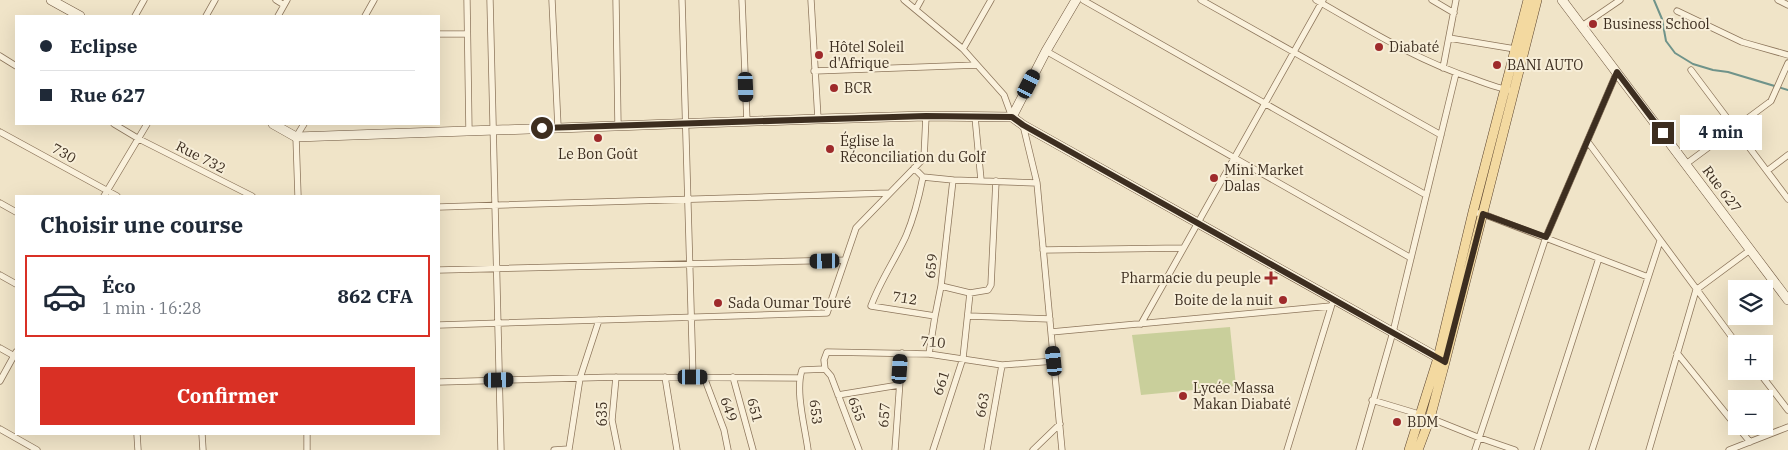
<!DOCTYPE html>
<html lang="fr">
<head>
<meta charset="utf-8">
<style>
  :root { --surface:#fff; --page:#f6f6f7; --text:#1f2937; --muted:#747a83; --line:#e0e1e3; --accent:#d93025 }
  body { margin:0; font-family:"IBM Plex Serif",serif; background:var(--page); color:var(--text); height:100vh; display:flex; flex-direction:column; font-size:19px; white-space:nowrap }
  * { box-sizing:border-box; margin:0 }
  p { font-size:16px; color:var(--muted) }
  .icon { flex:none; width:28px; height:28px; fill:none; stroke:currentColor; stroke-width:2; stroke-linecap:round; stroke-linejoin:round }
  .map { position:relative; flex:1; overflow:hidden }
  .sheet { position:absolute; left:15px; top:195px; width:425px; height:240px; display:flex; flex-direction:column; background:var(--surface); border-radius:0px; box-shadow:0 5px 20px #0002 }
  .sheet>* { flex:none }
  .banner { position:absolute; left:15px; top:15px; width:425px; height:110px; border-radius:0px; box-shadow:0 5px 20px #0002; display:grid; align-content:center; height:110px; padding:0 25px; background:var(--surface) }
  .buttons { position:absolute; left:1728px; top:280px; display:grid; gap:10px }
  .buttons a { display:grid; place-items:center; width:45px; height:45px; border-radius:0px; background:var(--surface); box-shadow:0 5px 20px #0002; font-size:25px }
  .end { position:absolute; width:22px; height:22px; margin:-11px; border:6px solid #3d2e20; background:#fff; box-shadow:0 0 0 2px #fff }
  .from { border-radius:50% }
  .bubble { position:absolute; height:35px; border-radius:0px; background:var(--surface); box-shadow:0 5px 20px #0002; font-size:16px; font-weight:700; line-height:35px; text-align:center }
  .car { position:absolute; width:15px; height:30px; margin:-15px -8px; border-radius:6px; box-shadow:0 0 4px 1px #0007; background:linear-gradient(#222 24%,#8ab4d8 0 40%,#222 0 76%,#8ab4d8 0 86%,#222 0) }
  .banner b { display:flex; align-items:center; gap:18px; height:48px; font-size:19px }
  .banner b+b { border-top:1px solid var(--line) }
  .banner i { width:12px; height:12px; background:var(--text) }
  ul { padding:0; list-style:none }
  li { display:flex; align-items:center; gap:15px; height:82px; margin:0 10px 8px; padding:0 15px; border:2px solid transparent; border-radius:0px }
  li div { flex:1 }
  li b { display:block; font-size:19px }
  li em { font-style:normal; font-weight:700 }
  li.active { border-color:var(--accent) }
  li>.icon { width:45px; height:45px; stroke-width:1.5 }
  h2 { padding:0 25px; font-size:22px; line-height:60px }
  .action { display:flex; gap:10px; margin-top:auto; padding:10px 25px }
  .action a { flex:1; height:58px; border-radius:0px; background:var(--accent); color:#fff; font-size:20px; font-weight:700; line-height:58px; text-align:center }
  .map>svg:first-child { display:block }
</style>
</head>
<body>
<div class="map">
<svg width="1788" height="450" viewBox="0 0 1788 450">
  <rect width="100%" height="100%" fill="#f0e4c8"/>
  <path fill="#c9cf9b" d="M1230,327L1236,386L1141,395L1132,335Z"/>
  <g fill="none" stroke-linecap="round" stroke-linejoin="round">
    <path stroke="#6f938a" stroke-width="2" d="M1654,0L1662,19L1666,41L1675,53L1693,64L1713,70L1728,72L1788,90"/>
    <g stroke="#8d765c" stroke-width="7">
      <path id="street" d="M276,0L284,5
        M467,0L469,131
        M490,0L501,450
        M552,0L558,127
        M616,0L618,125
        M682,0L693,377
        M742,0L747,122
        M811,0L818,119
        M904,0L963,49L1004,95L1012,117
        M1083,0L1426,195
        M1201,0L1441,135
        M1316,0C1367,29 1418,61 1474,79C1487,84 1500,89 1514,91
        M1432,0L1454,13
        M1778,0L1788,5
        M916,9L921,0
        M1677,11L1742,42L1788,55
        M135,16L144,0
        M206,16L215,0
        M278,16L287,0
        M365,16L374,0
        M1582,26L1620,0
        M439,34H467
        M1449,38L1515,49
        M963,49L991,0
        M1046,51L1411,258
        M0,56L16,66
        M1443,68L1456,0
        M1691,70L1788,199
        M814,71L977,65
        M975,117L981,180
        M114,124L139,139L252,196
        M1023,125L1037,183L1062,450
        M0,132L117,196
        M1588,142L1737,344
        M1686,164L1771,101L1788,63
        M914,168L923,177L953,180L1037,183
        M1767,171L1788,155
        M923,177C919,197 914,217 906,236C895,260 880,281 871,306L935,316
        M104,196L147,124
        M298,196L296,137L304,124
        M0,203L16,212
        M439,207L889,193
        M1473,212L1483,214L1648,277
        M1043,250L1183,248
        M439,270L845,260
        M0,275L16,284
        M941,286L970,293L988,290L991,285L996,181
        M968,316L1050,319
        M1141,324L1323,0
        M439,325L827,313L856,228L924,158L926,116
        M1051,332L1331,306
        M0,348L16,357
        M1677,353L1736,426
        M929,354L935,316L941,286L953,180
        M825,369L824,360L827,352L929,354L1002,365L1054,361
        M1758,371L1788,410
        M616,377L612,420L618,450
        M665,377L677,450
        M704,377L724,430L728,450
        M733,377L753,450
        M0,381L16,352
        M439,382L616,377L800,378
        M838,395L899,385
        M1372,400L1422,415
        M1430,418L1480,438L1515,450
        M1737,426L1750,442
        M0,429L37,450
        M137,434L138,450
        M202,434L203,450
        M307,434V450
        M554,450L569,449L580,378L599,320
        M808,450C805,427 795,391 802,370L825,369L831,376L859,450
        M895,450L902,353
        M933,450L963,358L970,293
        M987,450L1002,365
        M1033,450L1060,424
        M1287,450L1332,304
        M1359,450L1393,332L1456,73
        M1475,450L1546,237L1617,72
        M1537,450L1599,258
        M1592,450L1660,241
        M1649,450L1696,290L1750,250
        M1729,450L1788,427"/>
    </g>
    <g stroke="#6f573f" stroke-width="10">
      <path id="secondary" d="M51,0L80,16
        M1562,0L1788,300
        M1012,117L1046,51L1076,0
        M273,124L296,137L818,119L926,116L1012,117L1023,125L1444,361"/>
    </g>
    <g stroke="#5b4430" stroke-width="10">
      <path id="primary" d="M1409,450L1438,358L1473,212L1528,0
        M1418,450L1430,418L1445,362L1537,0"/>
    </g>
    <use href="#street" stroke="#faf1dc" stroke-width="5.5"/>
    <use href="#secondary" stroke="#faf1dc" stroke-width="9"/>
    <use href="#primary" stroke="#f3d9a0" stroke-width="9"/>
  </g>
  <g fill="none" stroke-linecap="round" stroke-linejoin="round">
    <path stroke="#3d2e20" stroke-width="6" d="M542,128L926,116L1012,117L1023,125L1445,362L1483,214L1546,237L1617,72L1663,133"/>
  </g>
  <g fill="#9e2a2b" stroke="#f7eed8" stroke-width="2">
    <circle cx="1593" cy="24" r="5"/>
    <circle cx="1379" cy="47" r="5"/>
    <circle cx="819" cy="55" r="5"/>
    <circle cx="1497" cy="65" r="5"/>
    <circle cx="834" cy="88" r="5"/>
    <circle cx="598" cy="138" r="5"/>
    <circle cx="830" cy="149" r="5"/>
    <circle cx="1214" cy="178" r="5"/>
    <path d="M1268.5 270.5h5v5h5v5h-5v5h-5v-5h-5v-5h5z"/>
    <circle cx="1283" cy="300" r="5"/>
    <circle cx="718" cy="303" r="5"/>
    <circle cx="1183" cy="396" r="5"/>
    <circle cx="1397" cy="422" r="5"/>
  </g>
  <g text-anchor="middle" stroke-width="4" stroke-linejoin="round" paint-order="stroke">
    <g font-size="14" fill="#3d2e20" stroke="#f7eed8" text-anchor="start">
      <text x="1603" y="29">Business School</text>
      <text x="829" y="52">Hôtel Soleil<tspan x="829" dy="16">d'Afrique</tspan></text>
      <text x="1389" y="52">Diabaté</text>
      <text x="1507" y="70">BANI AUTO</text>
      <text x="844" y="93">BCR</text>
      <text x="840" y="146">Église la<tspan x="840" dy="16">Réconciliation du Golf</tspan></text>
      <text x="598" y="159" text-anchor="middle">Le Bon Goût</text>
      <text x="1224" y="175">Mini Market<tspan x="1224" dy="16">Dalas</tspan></text>
      <text x="1261" y="283" text-anchor="end">Pharmacie du peuple</text>
      <text x="1273" y="305" text-anchor="end">Boite de la nuit</text>
      <text x="728" y="308">Sada Oumar Touré</text>
      <text x="1193" y="393">Lycée Massa<tspan x="1193" dy="16">Makan Diabaté</tspan></text>
      <text x="1407" y="427">BDM</text>
    </g>
    <g font-size="14" fill="#3d2e20" stroke="#f7eed8">
      <text transform="translate(64 153) rotate(29)" y="5">730</text>
      <text transform="translate(201 157) rotate(27)" y="5">Rue 732</text>
      <text transform="translate(1722 189) rotate(53)" y="5">Rue 627</text>
      <text transform="translate(931 266) rotate(-84)" y="5">659</text>
      <text transform="translate(905 298) rotate(9)" y="5">712</text>
      <text transform="translate(933 342) rotate(5)" y="5">710</text>
      <text transform="translate(941 383) rotate(-72)" y="5">661</text>
      <text transform="translate(982 405) rotate(-80)" y="5">663</text>
      <text transform="translate(729 409) rotate(70)" y="5">649</text>
      <text transform="translate(857 409) rotate(69)" y="5">655</text>
      <text transform="translate(755 410) rotate(75)" y="5">651</text>
      <text transform="translate(816 412) rotate(83)" y="5">653</text>
      <text transform="translate(602 414) rotate(-90)" y="5">635</text>
      <text transform="translate(884 415) rotate(-86)" y="5">657</text>
    </g>
  </g>
</svg>
<div class="buttons">
<a><svg class="icon" aria-label="layers" viewBox="0 0 24 24"><path d="M12 4l9 5-9 5-9-5zM3 14l9 5 9-5"/></svg></a>
<a>+</a>
<a>−</a>
</div>
<i class="end from" style="left:542px;top:128px"></i>
<i class="end" style="left:1663px;top:133px"></i>
<div class="bubble" style="left:1680px;top:115px;width:82px">4 min</div>
<i class="car" style="left:1029px;top:84px;rotate:27deg"></i>
<i class="car" style="left:746px;top:87px;rotate:178deg"></i>
<i class="car" style="left:825px;top:261px;rotate:269deg"></i>
<i class="car" style="left:1054px;top:361px;rotate:354deg"></i>
<i class="car" style="left:900px;top:369px;rotate:4deg"></i>
<i class="car" style="left:693px;top:377px;rotate:90deg"></i>
<i class="car" style="left:499px;top:380px;rotate:89deg"></i>
<div class="banner">
<b><i class="from"></i>Eclipse</b>
<b><i></i>Rue 627</b>
</div>
<section class="sheet">
<h2>Choisir une course</h2>
<ul>
<li class="active"><svg class="icon" aria-label="car" viewBox="0 0 24 24"><path d="M5 17H2v-5l4-1 3-4h7l3 4 3 1v5h-3M9 17h6M6 11h13"/><circle cx="7" cy="17" r="2"/><circle cx="17" cy="17" r="2"/></svg><div><b>Éco</b><p>1 min · 16:28</p></div><em>862 CFA</em></li>
</ul>
<div class="action"><a>Confirmer</a></div>
</section>
</div>
</body>
</html>
